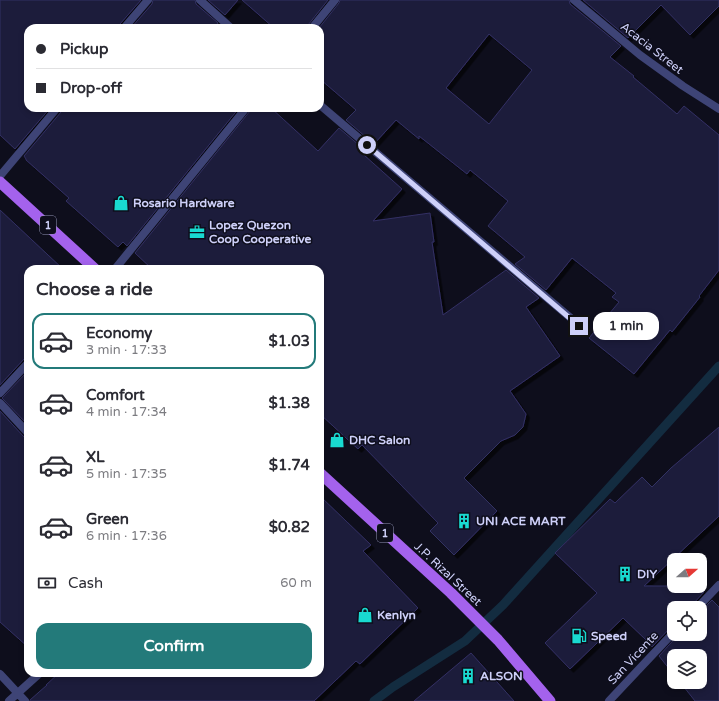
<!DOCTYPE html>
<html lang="en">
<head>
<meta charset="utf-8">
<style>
  :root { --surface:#fff; --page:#f2f2f3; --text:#2b2b33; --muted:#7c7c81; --line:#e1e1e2; --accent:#237a7a }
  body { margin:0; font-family:"Varela Round",sans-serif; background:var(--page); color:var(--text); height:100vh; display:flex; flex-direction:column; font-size:15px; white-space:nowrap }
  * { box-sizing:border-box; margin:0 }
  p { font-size:13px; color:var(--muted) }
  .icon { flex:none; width:22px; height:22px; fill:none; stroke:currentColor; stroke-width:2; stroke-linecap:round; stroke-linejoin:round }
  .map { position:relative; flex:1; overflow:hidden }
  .sheet { position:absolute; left:24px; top:265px; width:300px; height:412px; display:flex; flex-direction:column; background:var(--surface); border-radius:12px; box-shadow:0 2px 6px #0003 }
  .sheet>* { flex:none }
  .top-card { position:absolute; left:24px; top:24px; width:300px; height:88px; border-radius:12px; box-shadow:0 2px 6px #0003; display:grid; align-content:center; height:88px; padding:0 12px; background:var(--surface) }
  .needle { width:26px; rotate:69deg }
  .controls { position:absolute; left:667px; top:553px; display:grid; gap:8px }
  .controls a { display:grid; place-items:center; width:40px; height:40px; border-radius:8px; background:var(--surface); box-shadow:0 2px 6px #0003; font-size:20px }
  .end { position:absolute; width:18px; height:18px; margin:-9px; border:5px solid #ced0f9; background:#111; box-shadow:0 0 0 2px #111 }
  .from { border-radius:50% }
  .bubble { position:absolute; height:28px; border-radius:12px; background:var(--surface); box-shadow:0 2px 6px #0003; font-size:13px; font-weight:800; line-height:28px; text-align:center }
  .top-card b { display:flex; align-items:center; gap:14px; height:38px; font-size:15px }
  .top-card b+b { border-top:1px solid var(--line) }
  .top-card i { width:10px; height:10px; background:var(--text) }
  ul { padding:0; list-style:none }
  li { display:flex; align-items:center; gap:12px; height:56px; margin:0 8px 6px; padding:0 4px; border:2px solid transparent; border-radius:12px }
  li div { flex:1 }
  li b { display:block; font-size:15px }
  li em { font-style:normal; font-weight:800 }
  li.selected { border-color:var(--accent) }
  li>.icon { width:36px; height:36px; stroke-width:1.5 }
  h2 { padding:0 12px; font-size:18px; line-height:48px }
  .pay { display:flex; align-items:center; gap:10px; height:44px; padding:0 12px; font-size:15px }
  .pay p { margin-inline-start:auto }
  .button { display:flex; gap:8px; margin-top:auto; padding:8px 12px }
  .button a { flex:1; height:46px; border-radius:12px; background:var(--accent); color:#fff; font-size:16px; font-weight:800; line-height:46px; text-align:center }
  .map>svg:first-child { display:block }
</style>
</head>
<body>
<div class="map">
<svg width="719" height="701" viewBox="0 0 719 701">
  <defs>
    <filter id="shadow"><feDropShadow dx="3.5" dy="3.5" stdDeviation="0" flood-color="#0009"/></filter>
  </defs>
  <rect width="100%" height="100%" fill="#0e0e1c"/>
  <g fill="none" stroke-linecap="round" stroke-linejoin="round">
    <path stroke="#132c40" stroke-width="9" d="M374,701L393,687L465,641L503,605L719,366"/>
  </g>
  <path fill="#1d1c3b" stroke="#333064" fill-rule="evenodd" filter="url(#shadow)" d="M0,0H141L120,24L119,28H28V108H50L15,149L0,135Z
    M153,0H195L196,4L218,23L214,28H131L152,4Z
    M208,0H238L225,15Z
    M242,0H328L308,25L307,28H274Z
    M340,0H569L570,4L621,46L610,57L634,76L633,77L677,114L684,106L719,135V270L699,296L700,297L672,332L670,330L634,374L589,338L619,302L612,297L616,293L572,258L546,290L515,264L525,257L488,226L508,201L470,170L467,174L419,136V139L396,120L374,144L346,120L356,110L320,79V28H319L339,3ZM489,34L532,70L489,124L446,88Z
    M583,0H719V6L690,35L661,5L628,38Z
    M62,108H239L127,246L123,242L118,247L66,201L69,198L26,160V159L24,156L61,112Z
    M251,108H271L318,151L339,128L367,152L364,155L402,189L373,221L430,213L434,242H432L443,315L506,270L539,298L526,307L560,356L510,391L526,414L523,427L515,435L501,441L464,478L497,511L454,555L430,531L438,523L362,445L358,449L320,414V269H152L135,253L250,111Z
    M0,210L63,269H28V358L24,359L0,385Z
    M28,371V425L2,398Z
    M0,411L24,437L28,438V647L0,622Z
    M719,427V516L644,586H698L704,592L693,604L692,608H674V627L670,628L652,647L645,639L623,618L570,669L545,643L597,593L555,553L610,499L615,503L642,477L652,487L671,468Z
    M320,496L371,545L363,551L418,608L360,664L356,661L314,701H30V700L47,685H46L59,673H320Z
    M712,600L719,607V701H695L680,682H700V656H674V675L659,656L679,634H700V612Z
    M471,653L514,701H414Z"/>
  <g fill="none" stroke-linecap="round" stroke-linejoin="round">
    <path stroke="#3e4476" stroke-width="8" d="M200,0L231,28
      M574,0L640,55L683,86L719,109
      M124,28L148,0
      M312,28L335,0
      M320,105L579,325
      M0,176L57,108
      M115,269L246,108
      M0,393L28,363
      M0,403L28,433
      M697,608L719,585
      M0,674L25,701
      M9,701L40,673
      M609,701L674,632"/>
    <path stroke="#a462ed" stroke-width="11" d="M0,182L95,269
      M320,473L451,593L498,640L550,701"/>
  </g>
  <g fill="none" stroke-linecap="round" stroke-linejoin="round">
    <path stroke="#ced0f9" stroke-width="5" d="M367,145L579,326"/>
  </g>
  <defs>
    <g id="shop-bare" transform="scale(1.2)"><path d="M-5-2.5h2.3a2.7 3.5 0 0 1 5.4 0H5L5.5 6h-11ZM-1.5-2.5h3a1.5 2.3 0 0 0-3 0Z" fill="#19dad0" stroke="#0e0e1c" stroke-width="2.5" paint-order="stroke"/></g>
    <g id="office-bare" transform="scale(1.2)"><path d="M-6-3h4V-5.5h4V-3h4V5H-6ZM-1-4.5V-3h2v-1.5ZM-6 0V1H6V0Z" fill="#19dad0" stroke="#0e0e1c" stroke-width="2.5" paint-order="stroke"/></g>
    <g id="building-bare" transform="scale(1.2)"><path d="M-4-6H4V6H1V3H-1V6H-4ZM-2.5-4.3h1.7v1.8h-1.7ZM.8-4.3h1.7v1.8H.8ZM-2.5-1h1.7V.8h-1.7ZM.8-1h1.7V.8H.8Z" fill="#19dad0" stroke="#0e0e1c" stroke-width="2.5" paint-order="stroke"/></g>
    <g id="fuel-bare" transform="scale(1.2)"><path d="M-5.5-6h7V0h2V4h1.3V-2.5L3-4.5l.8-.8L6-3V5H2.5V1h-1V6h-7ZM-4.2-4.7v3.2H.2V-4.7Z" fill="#19dad0" stroke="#0e0e1c" stroke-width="2.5" paint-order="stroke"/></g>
  </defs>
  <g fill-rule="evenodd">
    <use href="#shop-bare" x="121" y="203"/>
    <use href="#office-bare" x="197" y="232"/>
    <use href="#shop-bare" x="337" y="440"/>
    <use href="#building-bare" x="464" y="521"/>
    <use href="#building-bare" x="625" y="574"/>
    <use href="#shop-bare" x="365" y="615"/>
    <use href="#fuel-bare" x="579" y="636"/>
    <use href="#building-bare" x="468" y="676"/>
  </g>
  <g text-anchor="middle" stroke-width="3" stroke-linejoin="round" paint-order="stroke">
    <g fill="#0e0e1c" stroke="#9496b7" stroke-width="1">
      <rect x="40" y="216" width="16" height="18" rx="3"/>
      <rect x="377" y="524" width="16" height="18" rx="3"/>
    </g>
    <g font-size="11" font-weight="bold" fill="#ced0f9">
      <text x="48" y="229">1</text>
      <text x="385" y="537">1</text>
    </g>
    <g font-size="12" fill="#ced0f9" stroke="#0e0e1c">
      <text transform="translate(652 48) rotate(38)" y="4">Acacia Street</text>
      <text transform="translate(448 574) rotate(43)" y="4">J.P. Rizal Street</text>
      <text transform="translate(633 658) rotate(-47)" y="4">San Vicente</text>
    </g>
    <g font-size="12" font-weight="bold" fill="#ced0f9" stroke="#0e0e1c" text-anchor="start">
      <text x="133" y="207">Rosario Hardware</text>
      <text x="209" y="229">Lopez Quezon<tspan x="209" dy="14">Coop Cooperative</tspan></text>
      <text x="349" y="444">DHC Salon</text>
      <text x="476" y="525">UNI ACE MART</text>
      <text x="637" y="578">DIY</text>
      <text x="377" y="619">Kenlyn</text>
      <text x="591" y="640">Speed</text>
      <text x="480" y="680">ALSON</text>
    </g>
  </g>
</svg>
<div class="controls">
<a><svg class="needle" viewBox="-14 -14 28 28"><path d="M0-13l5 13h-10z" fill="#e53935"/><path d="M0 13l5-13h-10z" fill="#7c7c81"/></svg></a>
<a><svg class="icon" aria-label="locate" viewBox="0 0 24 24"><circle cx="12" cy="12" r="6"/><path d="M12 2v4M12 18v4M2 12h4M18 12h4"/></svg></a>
<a><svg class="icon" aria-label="layers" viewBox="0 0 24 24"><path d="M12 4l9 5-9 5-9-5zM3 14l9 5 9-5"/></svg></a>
</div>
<i class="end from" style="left:367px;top:145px"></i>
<i class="end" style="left:579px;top:326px"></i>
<div class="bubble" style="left:593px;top:312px;width:66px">1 min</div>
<div class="top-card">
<b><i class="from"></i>Pickup</b>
<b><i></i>Drop-off</b>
</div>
<section class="sheet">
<h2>Choose a ride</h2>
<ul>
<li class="selected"><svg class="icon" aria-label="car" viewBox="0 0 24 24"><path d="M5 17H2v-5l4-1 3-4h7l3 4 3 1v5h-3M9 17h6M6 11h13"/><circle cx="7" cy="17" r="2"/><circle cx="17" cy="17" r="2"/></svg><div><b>Economy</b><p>3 min · 17:33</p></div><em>$1.03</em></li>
<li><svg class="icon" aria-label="car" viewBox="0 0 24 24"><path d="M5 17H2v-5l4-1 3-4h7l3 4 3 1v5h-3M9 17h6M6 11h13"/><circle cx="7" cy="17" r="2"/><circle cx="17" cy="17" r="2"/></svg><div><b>Comfort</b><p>4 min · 17:34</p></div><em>$1.38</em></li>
<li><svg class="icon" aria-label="car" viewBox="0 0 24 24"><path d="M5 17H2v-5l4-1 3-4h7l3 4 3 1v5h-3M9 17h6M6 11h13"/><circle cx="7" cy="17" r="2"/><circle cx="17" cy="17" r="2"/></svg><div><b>XL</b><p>5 min · 17:35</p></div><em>$1.74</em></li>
<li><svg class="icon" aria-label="car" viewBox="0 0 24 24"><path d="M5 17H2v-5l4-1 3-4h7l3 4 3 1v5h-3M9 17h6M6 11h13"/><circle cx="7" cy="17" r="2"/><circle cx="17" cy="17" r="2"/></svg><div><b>Green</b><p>6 min · 17:36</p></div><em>$0.82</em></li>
</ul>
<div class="pay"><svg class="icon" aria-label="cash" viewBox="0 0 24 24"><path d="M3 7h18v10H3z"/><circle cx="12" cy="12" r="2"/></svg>Cash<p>60 m</p></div>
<div class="button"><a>Confirm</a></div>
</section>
</div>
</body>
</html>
